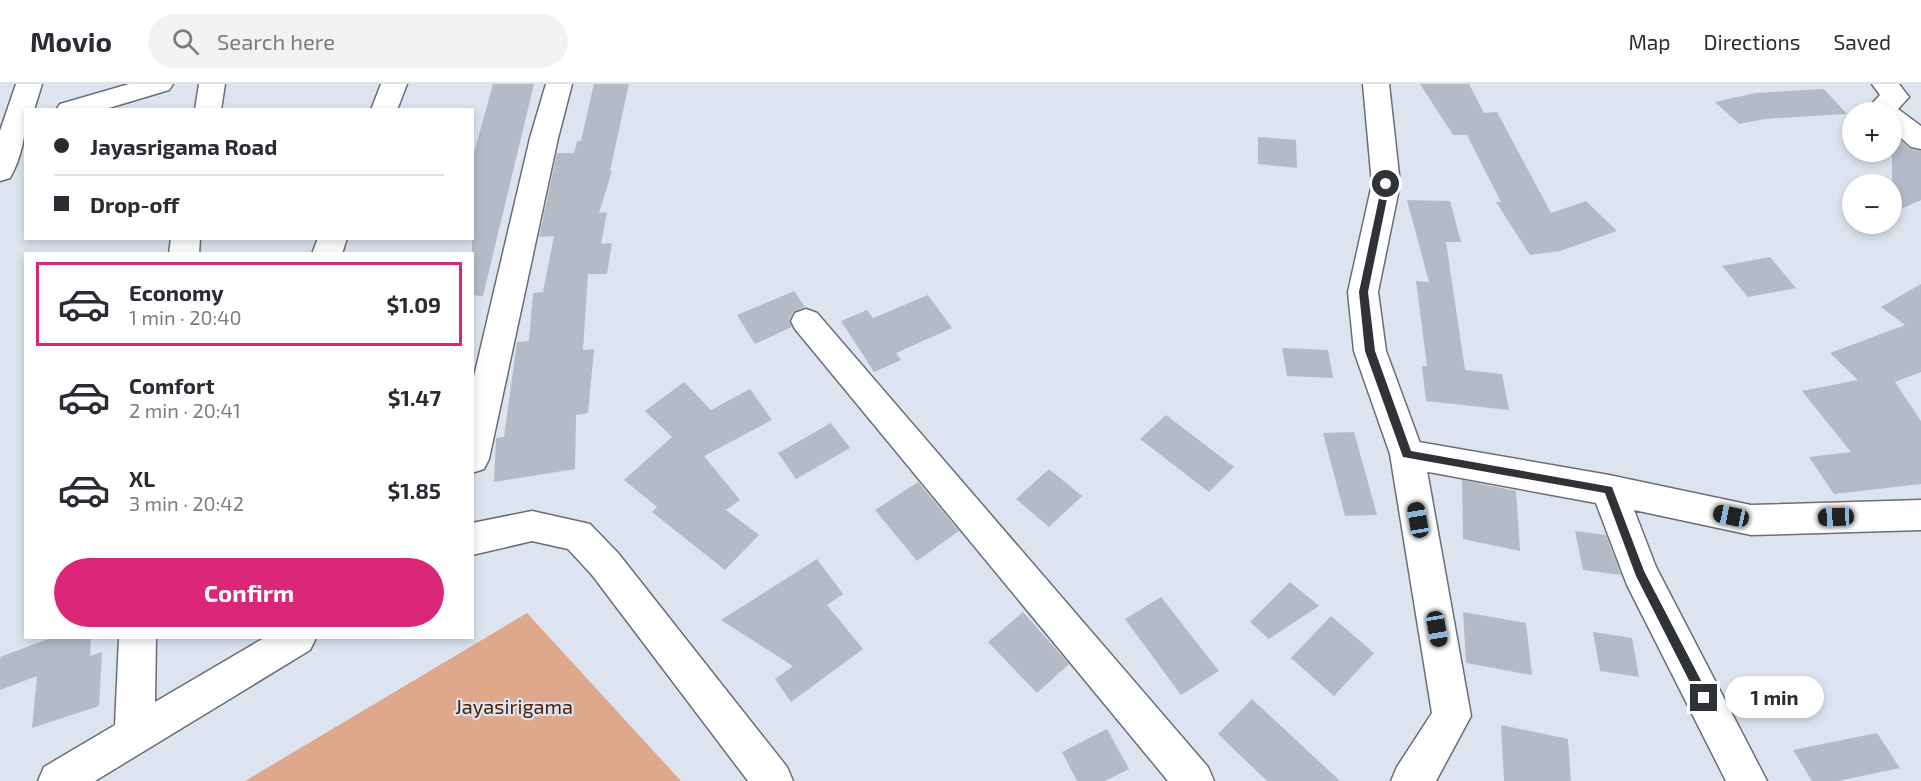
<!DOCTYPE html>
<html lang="en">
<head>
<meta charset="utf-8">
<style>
  :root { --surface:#fff; --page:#f2f2f3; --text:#2b2b33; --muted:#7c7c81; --line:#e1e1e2; --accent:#db2777 }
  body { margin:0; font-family:"Exo 2",sans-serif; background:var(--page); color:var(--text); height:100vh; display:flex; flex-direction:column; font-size:22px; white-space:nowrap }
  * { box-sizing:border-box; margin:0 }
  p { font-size:20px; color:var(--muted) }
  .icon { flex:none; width:33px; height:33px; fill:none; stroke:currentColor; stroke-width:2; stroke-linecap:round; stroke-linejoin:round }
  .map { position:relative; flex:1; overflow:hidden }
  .details { position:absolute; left:24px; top:168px; width:450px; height:387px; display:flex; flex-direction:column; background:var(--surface); border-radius:0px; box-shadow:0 3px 9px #0003 }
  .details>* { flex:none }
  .guide { position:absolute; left:24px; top:24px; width:450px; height:132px; border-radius:0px; box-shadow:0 3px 9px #0003; display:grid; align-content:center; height:132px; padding:0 30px; background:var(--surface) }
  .fabs { position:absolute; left:1842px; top:18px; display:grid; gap:12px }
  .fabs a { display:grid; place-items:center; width:60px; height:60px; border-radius:50%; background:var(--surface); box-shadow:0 3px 9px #0003; font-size:30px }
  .end { position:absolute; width:27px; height:27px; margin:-14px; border:8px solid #2f3236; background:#fff; box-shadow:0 0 0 3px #fff }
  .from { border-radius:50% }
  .bubble { position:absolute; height:42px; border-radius:21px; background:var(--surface); box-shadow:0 3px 9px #0003; font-size:20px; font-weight:700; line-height:42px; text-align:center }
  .car { position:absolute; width:18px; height:36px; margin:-18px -9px; border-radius:8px; box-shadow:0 0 4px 2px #0007; background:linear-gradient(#222 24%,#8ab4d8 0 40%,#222 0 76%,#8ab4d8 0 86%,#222 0) }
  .guide b { display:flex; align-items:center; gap:21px; height:57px; font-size:22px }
  .guide b+b { border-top:2px solid var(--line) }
  .guide i { width:15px; height:15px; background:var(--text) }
  ul { padding:10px 0 0; list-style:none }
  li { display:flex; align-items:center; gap:18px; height:84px; margin:0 12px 9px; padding:0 18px; border:3px solid transparent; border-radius:0px }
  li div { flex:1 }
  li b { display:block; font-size:22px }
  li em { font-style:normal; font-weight:700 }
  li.current { border-color:var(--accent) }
  li>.icon { width:54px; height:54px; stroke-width:1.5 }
  .primary-button { display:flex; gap:12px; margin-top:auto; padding:12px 30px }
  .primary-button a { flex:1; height:69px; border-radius:36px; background:var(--accent); color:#fff; font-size:24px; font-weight:700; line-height:69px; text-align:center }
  header { display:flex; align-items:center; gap:36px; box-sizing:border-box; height:84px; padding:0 30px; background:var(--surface); border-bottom:2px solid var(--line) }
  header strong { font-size:28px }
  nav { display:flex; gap:33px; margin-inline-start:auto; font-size:21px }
  .search { width:420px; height:54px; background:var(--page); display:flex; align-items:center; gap:15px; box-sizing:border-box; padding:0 21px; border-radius:33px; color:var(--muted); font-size:22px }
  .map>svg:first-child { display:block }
</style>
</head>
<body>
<header>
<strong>Movio</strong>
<div class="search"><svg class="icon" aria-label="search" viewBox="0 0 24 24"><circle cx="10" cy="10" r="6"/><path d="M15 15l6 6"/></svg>Search here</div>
<nav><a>Map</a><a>Directions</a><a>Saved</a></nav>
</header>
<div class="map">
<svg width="1921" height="697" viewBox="0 0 1921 697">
  <rect width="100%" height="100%" fill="#dde4f0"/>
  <path fill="#dfa78b" d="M527,529L681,697H245Z"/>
  <path fill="#b4bbc7" d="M493,0H534L483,212L472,211V76Z
    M594,0H629L610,87H612L599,129L607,128L601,160L612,159L607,190H588L583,266L594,265L588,329L576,331L575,385L494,398L496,354L504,353L517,258L529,257L533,209L543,208L554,152L539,153L557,69H574L577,57H581Z
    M1420,0H1469L1484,29L1497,28L1551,129L1586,117L1617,147L1560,167L1530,171L1496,118H1501L1467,51H1453Z
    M1824,5L1847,30L1765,35L1739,40L1715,18L1756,9Z
    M1892,49L1910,65L1921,67V116L1892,129Z
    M1258,53L1296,56L1297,84L1258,80Z
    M1407,116L1450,117L1461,158H1446L1465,286L1502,290L1509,326L1426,317L1422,282H1427L1416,197L1429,198Z
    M1770,173L1796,204L1748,213L1722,182Z
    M1921,200V288L1895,298L1921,337V400L1834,410L1809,373L1851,368L1802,307L1858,296L1830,269L1905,241L1881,223Z
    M794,207L805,223L793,228L789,236L792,243L755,260L737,231Z
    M928,211L952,244L896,269L901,276L874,288L841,237L867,226L873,234Z
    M1282,264L1328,266L1333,294L1287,292Z
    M684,298L711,326L750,305L772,336L704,372L740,416L726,426L759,451L725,486L652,428L657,423L624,396L672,353L645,327Z
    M1166,331L1234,383L1209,408L1140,355Z
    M831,339L850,364L796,395L778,369Z
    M1354,348L1377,431L1345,432L1323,349Z
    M1049,385L1082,412L1049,443L1016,415Z
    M1462,396L1516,407L1520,467L1463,455Z
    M918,398L959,447L917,477L875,426Z
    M1575,447L1606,451L1621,491L1583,486Z
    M817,475L843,510L827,521L863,565L791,618L775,595L793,582L721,536Z
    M1290,498L1319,522L1269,555L1250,538Z
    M1161,513L1219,587L1181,611L1125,535Z
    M1023,528L1069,580L1037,609L988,558Z
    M1463,528L1526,539L1532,591L1466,579Z
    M1331,532L1374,569L1334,612L1291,574Z
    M1593,548L1632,554L1639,593L1600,587Z
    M51,554H91L90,572L102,568L99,622L32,644L37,592L0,606V573Z
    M1252,615L1340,697H1267L1218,650Z
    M1501,641L1568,655L1571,697H1504Z
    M1107,645L1129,685L1105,697H1077L1062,668Z
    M1877,649L1900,684L1838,697H1812L1793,666Z"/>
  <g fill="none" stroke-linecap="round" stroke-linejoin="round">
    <g stroke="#676e78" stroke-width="3">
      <path id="street" d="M16,0H42L34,26H26C26,49 22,73 10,94L0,97V47Z
        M129,0H173L169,6L102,26H56L60,20Z
        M199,0H225L221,26H195Z
        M381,0H407L397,26H371Z
        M546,0H572L558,54L489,375L484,385L472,389V301L530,54Z
        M1872,0H1899L1909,13L1898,25L1921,42V65L1911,63L1892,46V28H1871L1868,24L1880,11Z
        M171,154H200L199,170H169Z
        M318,154H347L342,170H312Z
        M806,225L817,229L1208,683L1214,697H1168L795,245L791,237L795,229Z
        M1407,356L1609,391L1751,421L1921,416V446L1751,451L1634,426L1656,483L1767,697H1726L1627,501L1596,419L1407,384L1395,380L1390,370L1395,360Z
        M532,427L590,440L618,469L787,683L793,697H748L592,491L568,465L532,457L472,471V439Z
        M119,554H156L155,618L264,554H316L310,566L95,697H38L44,683L115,641Z"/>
    </g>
    <g stroke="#676e78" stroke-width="3">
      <path id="secondary" d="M1363,0H1389L1400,100L1378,208L1386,267L1424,370L1471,632L1436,697H1391L1397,683L1432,629L1390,370L1354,267L1348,208L1372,100Z"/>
    </g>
    <use href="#street" fill="#fff" fill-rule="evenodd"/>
    <use href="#secondary" fill="#fff" fill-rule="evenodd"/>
  </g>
  <path fill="#2f3236" d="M1386,97L1390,100L1368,208L1375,267L1411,367L1612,403L1644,487L1708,610V618H1700L1636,492L1605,409L1403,373L1365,267L1359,208L1382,100Z"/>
  <g text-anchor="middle" stroke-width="4.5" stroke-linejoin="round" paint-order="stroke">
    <g font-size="20" fill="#491b00" stroke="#dde4f0">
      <text x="514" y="630">Jayasirigama</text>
    </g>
  </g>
</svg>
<div class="fabs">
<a>+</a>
<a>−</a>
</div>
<i class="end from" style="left:1386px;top:100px"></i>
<i class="end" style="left:1704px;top:614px"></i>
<div class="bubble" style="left:1725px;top:592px;width:99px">1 min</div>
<i class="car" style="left:1731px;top:432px;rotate:282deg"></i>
<i class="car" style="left:1836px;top:433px;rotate:268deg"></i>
<i class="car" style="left:1418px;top:436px;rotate:350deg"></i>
<i class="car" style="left:1437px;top:545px;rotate:170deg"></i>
<div class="guide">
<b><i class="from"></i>Jayasrigama Road</b>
<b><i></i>Drop-off</b>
</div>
<section class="details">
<ul>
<li class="current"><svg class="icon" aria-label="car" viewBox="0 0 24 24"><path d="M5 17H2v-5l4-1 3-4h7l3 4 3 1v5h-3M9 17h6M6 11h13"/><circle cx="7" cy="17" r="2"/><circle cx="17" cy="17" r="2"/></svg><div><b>Economy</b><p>1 min · 20:40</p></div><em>$1.09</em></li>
<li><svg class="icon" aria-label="car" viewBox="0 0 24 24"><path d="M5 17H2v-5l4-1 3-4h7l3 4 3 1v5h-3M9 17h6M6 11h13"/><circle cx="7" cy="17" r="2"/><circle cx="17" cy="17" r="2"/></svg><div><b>Comfort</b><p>2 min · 20:41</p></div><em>$1.47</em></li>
<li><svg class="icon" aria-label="car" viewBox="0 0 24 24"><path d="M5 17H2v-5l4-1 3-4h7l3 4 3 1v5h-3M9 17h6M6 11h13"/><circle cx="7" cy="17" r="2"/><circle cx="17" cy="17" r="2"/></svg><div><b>XL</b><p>3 min · 20:42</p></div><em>$1.85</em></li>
</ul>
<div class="primary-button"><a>Confirm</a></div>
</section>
</div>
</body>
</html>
